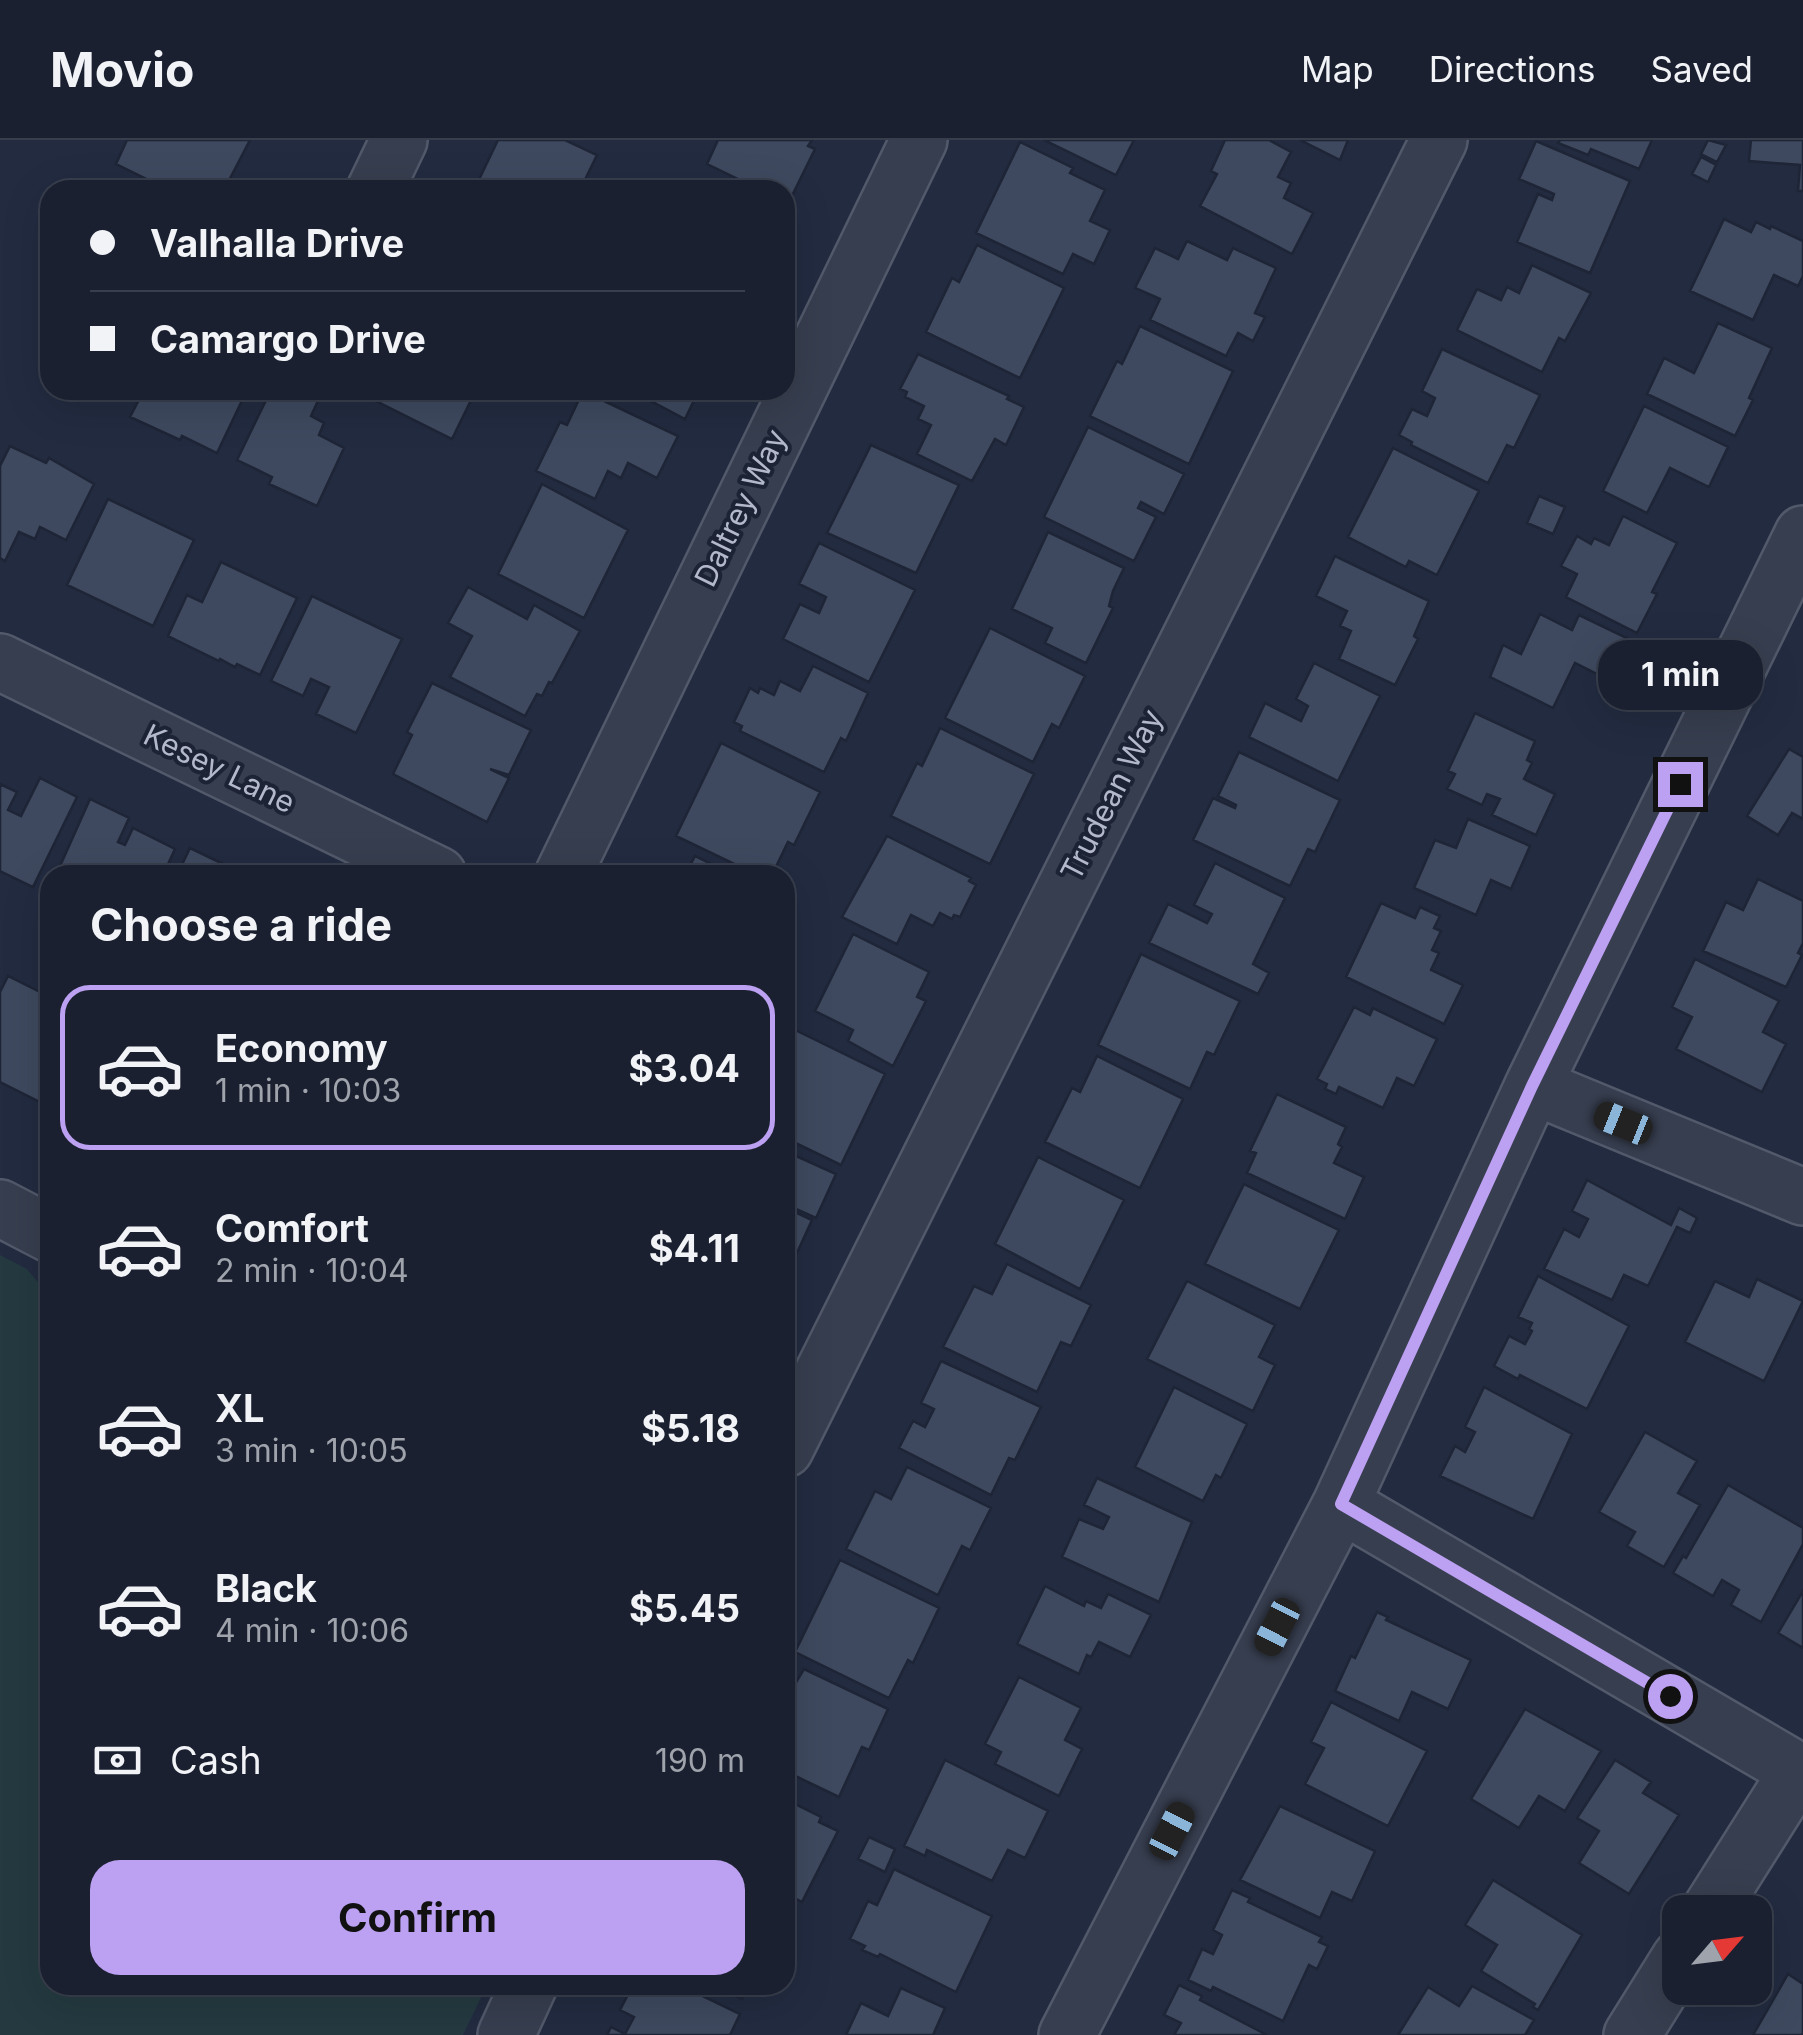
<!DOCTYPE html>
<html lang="en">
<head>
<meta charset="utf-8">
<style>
  :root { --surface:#1a2030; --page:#232838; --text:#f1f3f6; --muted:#9fa3ab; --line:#383e4c; --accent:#bca0f2 }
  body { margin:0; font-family:Inter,sans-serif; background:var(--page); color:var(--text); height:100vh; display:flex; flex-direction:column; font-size:38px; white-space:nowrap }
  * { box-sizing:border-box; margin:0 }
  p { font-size:32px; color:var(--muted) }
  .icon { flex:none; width:55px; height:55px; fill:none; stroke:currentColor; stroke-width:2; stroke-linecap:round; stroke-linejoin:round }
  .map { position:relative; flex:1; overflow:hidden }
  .sheet { position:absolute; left:40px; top:725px; width:755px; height:1130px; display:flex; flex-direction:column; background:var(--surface); border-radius:30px; box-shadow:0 10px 40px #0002,0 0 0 2px var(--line) }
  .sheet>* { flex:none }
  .guide { position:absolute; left:40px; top:40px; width:755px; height:220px; border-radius:30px; box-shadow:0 10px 40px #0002,0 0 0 2px var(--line); display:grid; align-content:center; height:220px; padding:0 50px; background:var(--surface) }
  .needle { width:65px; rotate:62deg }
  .controls { position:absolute; left:1662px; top:1755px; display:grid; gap:20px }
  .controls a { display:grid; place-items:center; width:110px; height:110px; border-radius:20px; background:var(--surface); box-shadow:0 10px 40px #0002,0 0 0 2px var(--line); font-size:50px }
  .end { position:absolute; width:45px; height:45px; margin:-22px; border:12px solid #bca0f2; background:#111; box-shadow:0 0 0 5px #111 }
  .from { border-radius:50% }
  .bubble { position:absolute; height:70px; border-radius:30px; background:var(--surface); box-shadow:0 10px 40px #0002,0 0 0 2px var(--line); font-size:32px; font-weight:700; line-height:70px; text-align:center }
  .car { position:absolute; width:30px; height:60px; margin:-30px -15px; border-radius:12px; box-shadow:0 0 8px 2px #0007; background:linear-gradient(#222 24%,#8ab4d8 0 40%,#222 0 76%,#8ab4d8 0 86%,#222 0) }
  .guide b { display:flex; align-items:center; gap:35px; height:95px; font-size:38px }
  .guide b+b { border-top:2px solid var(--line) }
  .guide i { width:25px; height:25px; background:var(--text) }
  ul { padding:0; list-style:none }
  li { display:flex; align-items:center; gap:30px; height:165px; margin:0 20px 15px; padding:0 30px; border:5px solid transparent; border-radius:30px }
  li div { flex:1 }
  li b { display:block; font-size:38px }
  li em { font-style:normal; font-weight:700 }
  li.selected { border-color:var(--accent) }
  li>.icon { width:90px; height:90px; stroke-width:1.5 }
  h2 { padding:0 50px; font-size:45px; line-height:120px }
  .pay { display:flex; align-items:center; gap:25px; height:110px; padding:0 50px; font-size:38px }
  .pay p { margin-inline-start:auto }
  .action { display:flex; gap:20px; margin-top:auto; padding:20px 50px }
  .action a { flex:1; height:115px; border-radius:30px; background:var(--accent); color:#111; font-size:40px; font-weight:700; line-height:115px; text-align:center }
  header { display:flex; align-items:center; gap:60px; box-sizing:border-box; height:140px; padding:0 50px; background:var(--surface); border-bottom:2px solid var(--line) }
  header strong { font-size:48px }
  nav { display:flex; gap:55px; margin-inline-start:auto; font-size:35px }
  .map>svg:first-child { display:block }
</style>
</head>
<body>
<header>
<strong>Movio</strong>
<nav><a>Map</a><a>Directions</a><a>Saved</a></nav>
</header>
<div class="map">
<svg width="1803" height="1895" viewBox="0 0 1803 1895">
  <rect width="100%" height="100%" fill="#222b40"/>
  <path fill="#243a40" d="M0,1115L27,1129L50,1157V1845H487L463,1895H0Z"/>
  <path fill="#3e495f" stroke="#1e2536" stroke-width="2.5" d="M127,0H250L224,50H169L116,24Z
    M498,0H565L597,15L580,50H474Z
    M718,0H812L808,6L815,9L785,70V50H740L744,42L707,24Z
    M1044,0H1134L1116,35Z
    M1225,0H1269L1291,12L1278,37L1291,43L1284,58L1313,73L1292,114L1200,66L1217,34L1211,31Z
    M1300,0H1348L1340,20Z
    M1560,0H1652L1639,29L1591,9L1588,15L1558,3Z
    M1708,0L1726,5L1717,22L1701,14Z
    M1751,0H1803V51H1798L1800,25L1749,21Z
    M1536,1L1630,41L1590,133L1517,102L1538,54L1552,60L1554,54L1519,39Z
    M1020,2L1073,28L1070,33L1105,50L1090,81L1110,90L1094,124L1073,114L1063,134L976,93Z
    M1701,17L1716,25L1708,42L1692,34Z
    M1724,79L1751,92L1756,82L1770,89L1771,86L1803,101V136L1798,146L1774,135L1753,180L1690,151Z
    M1187,101L1227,120L1233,108L1276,128L1255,173L1265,177L1253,201L1238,193L1226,216L1150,180L1160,159L1135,148L1155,108L1178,119Z
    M977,105L1064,148L1020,238L926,192L952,138L959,142Z
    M1532,125L1591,153L1565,201L1559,198L1542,232L1457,190L1477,149L1501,160L1507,147L1519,153Z
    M1718,183L1772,208L1749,258L1753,260L1735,296L1647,254L1664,218L1694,233Z
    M1140,186L1233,231L1189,324L1090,276L1117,221L1122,224Z
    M1442,209L1540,255L1514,308L1507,305L1488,343L1411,305L1412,302L1399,295L1412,269L1427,276L1435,258L1422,251Z
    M918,214L1009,256L1007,259L1024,267L1006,305L995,299L972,341L917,314L931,285L918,279L924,266L905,257L907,252L900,249Z
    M144,250H247L217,313L182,296L180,300L130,277Z
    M271,250H323L311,276L324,283L319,295L344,308L317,366L269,344L272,337L237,320Z
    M381,250H476L452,299L376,261Z
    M630,250H699L685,279Z
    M583,251L678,296L657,338L628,323L621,338L608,331L595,359L536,331L560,282L567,285Z
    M1644,266L1728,307L1709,347L1670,328L1647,373L1603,351Z
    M1088,287L1184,334L1164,374L1141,362L1138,368L1156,377L1134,421L1044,377Z
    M871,305L959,345L916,433L827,393Z
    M10,306L46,323L49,318L94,344L66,400L40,387L35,399L19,392L5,421L0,418V326Z
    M1393,308L1479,351L1437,435L1409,421L1406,427L1348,397Z
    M542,344L628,390L584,478L498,434Z
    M1539,356L1565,367L1553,394L1527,383Z
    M108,359L194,400L153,486L67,445Z
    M1623,376L1677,403L1652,452L1657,454L1637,493L1566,457L1577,434L1561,426L1577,396L1591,404L1594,398L1609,405Z
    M1048,392L1124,428L1113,451L1109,466L1113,468L1086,523L1045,503L1052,488L1012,469Z
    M819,403L915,450L869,542L783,499L800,464L819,473L826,457L799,444Z
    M1335,416L1429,461L1414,496L1418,499L1395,545L1339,519L1351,491L1340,486L1347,471L1316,456Z
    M221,422L297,458L260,535L237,524L235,527L220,519L219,521L168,496L187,455L202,462Z
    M468,447L527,479L534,465L580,491L552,543L549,542L542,556L537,554L525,576L450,537L472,496L448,483Z
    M312,456L402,499L356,593L316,574L329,547L311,539L303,556L271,541Z
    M1540,474L1572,490L1579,475L1633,501L1613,542L1575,523L1553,568L1490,537L1503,505L1521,514Z
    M990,488L1085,536L1059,588L1052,584L1033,622L945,578Z
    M1314,523L1380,556L1338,641L1249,597L1265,563L1301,581L1308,566L1296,559Z
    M813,526L868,553L846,601L841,598L824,632L740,591L742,586L734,582L750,548L758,553L760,548L774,555L780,541L800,551Z
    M432,543L531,590L509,635L490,629L509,638L487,682L393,634L412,595L407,592Z
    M1475,573L1535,601L1527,620L1532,623L1524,639L1555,654L1536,695L1492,675L1500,659L1487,654L1482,665L1447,649L1455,634L1448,631Z
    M940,588L1034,634L990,724L891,676L917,623L922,626Z
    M721,603L820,652L794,705L788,702L772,735H757L676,696Z
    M1789,609L1803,617V679L1792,673L1778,695L1747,676Z
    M1239,612L1340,660L1315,712L1308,709L1290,746L1193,700L1213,658L1235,668L1236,665L1218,656Z
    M40,638L77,657L33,747L0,731V644L17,652L8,670L21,676Z
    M90,659L129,678L118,702L125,705L133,688L175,709L163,735H56Z
    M1468,679L1530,706L1511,749L1491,740L1476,775L1414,748L1435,700L1456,708Z
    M887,696L971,738L969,741L976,745L960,777L954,775L952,779L940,773L933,786L911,775L897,804L842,777Z
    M190,708L246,735H177Z
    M695,716L733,735H685Z
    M1215,723L1285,758L1253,824L1269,833L1258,854L1149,803L1168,764L1207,783L1212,774L1194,765Z
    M1758,739L1803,761V803L1798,813L1802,815L1786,847L1703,811L1726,762L1743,770Z
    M1381,763L1415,778L1420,767L1440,776L1434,788L1441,791L1432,810L1439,813L1431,830L1463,845L1444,884L1346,837Z
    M853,794L929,832L917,857L926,861L893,926L848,901L853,890L815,871Z
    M1141,814L1240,861L1214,915L1207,912L1190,949L1098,905Z
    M1695,819L1779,861L1763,892L1786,904L1762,952L1676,909L1692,877L1672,867Z
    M8,836L50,857V967L0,942V852Z
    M1354,867L1370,875L1373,868L1437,899L1414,946L1397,938L1383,968L1339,947L1336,954L1325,949L1327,944L1317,939Z
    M787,886L885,934L841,1025L785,998Z
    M1097,916L1183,959L1140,1048L1045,1002L1072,948L1080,952Z
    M1277,954L1346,987L1338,1004L1342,1007L1334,1023L1364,1037L1345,1079L1247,1033L1256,1013L1250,1011Z
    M785,1011L836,1034L816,1078L796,1069L795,1072L812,1080L791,1126L785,1124Z
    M1038,1017L1124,1060L1080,1149L995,1104Z
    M1587,1040L1671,1085L1679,1068L1697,1078L1690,1093L1677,1087L1648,1146L1624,1135L1612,1160L1544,1129L1564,1089L1579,1097L1588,1079L1572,1071Z
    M1244,1044L1339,1090L1300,1169L1205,1124Z
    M1007,1124L1091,1165L1071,1206L1061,1202L1037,1252L943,1207L974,1146L992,1154Z
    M1538,1136L1629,1186L1587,1269L1520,1235L1518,1239L1494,1226L1509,1196L1525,1204L1532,1191L1529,1189L1532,1183L1518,1177Z
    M1757,1139L1803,1161L1764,1241L1685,1202L1715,1141L1749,1157Z
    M1187,1141L1275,1185L1259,1217L1275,1225L1253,1271L1147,1219Z
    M941,1221L1041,1267L1015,1320L1009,1318L991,1355L899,1308L913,1281L925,1287L934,1269L921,1263Z
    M1174,1247L1247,1284L1221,1338L1216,1335L1203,1361L1135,1327Z
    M1484,1247L1572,1294L1533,1379L1440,1336L1455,1306L1465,1312L1475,1292L1465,1287Z
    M1645,1292L1697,1321L1678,1353L1700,1365L1664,1427L1627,1406L1635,1392L1599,1372Z
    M907,1327L991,1368L970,1410L962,1406L938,1455L846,1409L875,1351L891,1359Z
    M1097,1338L1192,1382L1159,1462L1062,1417L1079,1379L1103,1389L1109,1377L1084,1365Z
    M1728,1345L1803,1388V1404L1761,1482L1731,1465L1739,1450L1722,1440L1713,1456L1673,1433L1683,1416L1686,1418Z
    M840,1420L939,1468L913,1523L908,1520L889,1558L795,1512Z
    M1045,1446L1084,1466L1086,1461L1101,1468L1108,1454L1151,1475L1130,1517L1099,1502L1091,1517L1087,1515L1079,1534L1017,1504Z
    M1803,1451V1508L1778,1493Z
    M1377,1472L1388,1477L1386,1480L1471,1520L1448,1569L1412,1552L1399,1581L1335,1551L1351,1516L1355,1518Z
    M804,1529L888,1569L869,1610L862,1607L839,1657L785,1631V1571L790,1561L786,1559Z
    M1019,1537L1081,1568L1065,1600L1082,1609L1059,1656L995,1624L1001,1612L985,1604Z
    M1331,1562L1427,1611L1388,1686L1305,1644L1324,1608L1311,1602Z
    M1525,1569L1601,1611L1565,1671L1539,1656L1519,1688L1471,1659Z
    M945,1620L1048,1671L1025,1718L1008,1710L992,1741L927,1710L925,1716L904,1706Z
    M1615,1620L1651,1642L1643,1653L1679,1675L1629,1754L1579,1723L1599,1691L1577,1678Z
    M785,1644L791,1647L785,1659L821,1677L819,1682L838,1691L802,1762L785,1753Z
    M1280,1666L1375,1711L1352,1761L1332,1752L1320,1778L1240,1740Z
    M869,1697L895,1709L885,1732L858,1719Z
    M894,1729L992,1776L956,1852L880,1814L878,1817L862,1810L865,1806L850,1799L868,1761L877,1765Z
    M1493,1740L1582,1795L1538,1870L1533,1867L1535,1864L1481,1831L1497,1805L1465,1785Z
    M1232,1750L1250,1758L1248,1762L1322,1797L1319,1802L1328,1806L1317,1829L1309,1825L1283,1881L1213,1847L1211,1851L1188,1840L1202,1809L1213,1814L1222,1795L1213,1790Z
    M1788,1834L1803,1844V1895H1753Z
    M633,1845H680L740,1874L730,1895H607L611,1887L625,1894L634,1877L620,1870Z
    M712,1845H748L742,1859Z
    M1179,1845L1202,1856L1200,1860L1267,1895H1174L1181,1883L1164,1875Z
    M1472,1846L1534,1880L1525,1895H1398L1428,1847L1459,1866Z
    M901,1848L945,1868L933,1895H846L861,1863L888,1876Z"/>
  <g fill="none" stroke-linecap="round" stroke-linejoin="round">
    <g stroke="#52596a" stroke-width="60">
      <path id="minor" d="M375,50L399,0
        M0,522L438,735
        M563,735L919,0
        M1533,946L1803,1057
        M0,1068L50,1094
        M785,1309L1439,0
        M1341,1364L1803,1634
        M1709,1772L1798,1631
        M506,1895L529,1845
        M1067,1895L1341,1364L1533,946L1803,394
        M1632,1895L1680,1818"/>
    </g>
    <use href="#minor" stroke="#373e4f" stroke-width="55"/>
  </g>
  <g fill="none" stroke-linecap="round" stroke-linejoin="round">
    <path stroke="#bca0f2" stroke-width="12" d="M1670,1556L1341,1364L1532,946L1680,644"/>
  </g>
  <g text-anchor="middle" stroke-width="8" stroke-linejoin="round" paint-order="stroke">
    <g font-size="30" fill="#b3b9ca" stroke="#1c2334">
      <text transform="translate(741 368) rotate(-64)" y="10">Daltrey Way</text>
      <text transform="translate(219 629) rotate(26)" y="10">Kesey Lane</text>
      <text transform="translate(1112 655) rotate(-63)" y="10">Trudean Way</text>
    </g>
  </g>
</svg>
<div class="controls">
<a><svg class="needle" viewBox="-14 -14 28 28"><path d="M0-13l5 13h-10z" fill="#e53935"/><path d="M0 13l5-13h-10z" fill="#9fa3ab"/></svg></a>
</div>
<i class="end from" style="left:1670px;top:1556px"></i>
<i class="end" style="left:1680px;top:644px"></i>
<div class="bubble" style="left:1598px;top:500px;width:165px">1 min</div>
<i class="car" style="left:1623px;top:983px;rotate:292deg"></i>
<i class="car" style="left:1277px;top:1487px;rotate:207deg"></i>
<i class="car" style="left:1172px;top:1691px;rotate:27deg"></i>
<div class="guide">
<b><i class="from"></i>Valhalla Drive</b>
<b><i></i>Camargo Drive</b>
</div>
<section class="sheet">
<h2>Choose a ride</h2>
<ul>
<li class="selected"><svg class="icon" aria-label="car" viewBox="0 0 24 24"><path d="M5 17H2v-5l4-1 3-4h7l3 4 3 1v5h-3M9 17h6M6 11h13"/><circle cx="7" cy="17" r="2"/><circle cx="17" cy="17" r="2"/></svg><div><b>Economy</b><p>1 min · 10:03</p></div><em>$3.04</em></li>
<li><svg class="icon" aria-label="car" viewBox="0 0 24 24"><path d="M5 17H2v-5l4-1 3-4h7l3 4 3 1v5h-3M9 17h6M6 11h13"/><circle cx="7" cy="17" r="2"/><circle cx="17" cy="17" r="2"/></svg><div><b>Comfort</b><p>2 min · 10:04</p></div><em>$4.11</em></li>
<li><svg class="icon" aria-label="car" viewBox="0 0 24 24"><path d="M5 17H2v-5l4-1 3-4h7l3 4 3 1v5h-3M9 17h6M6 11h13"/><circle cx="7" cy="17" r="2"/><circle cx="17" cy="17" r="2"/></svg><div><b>XL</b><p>3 min · 10:05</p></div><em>$5.18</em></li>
<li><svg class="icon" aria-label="car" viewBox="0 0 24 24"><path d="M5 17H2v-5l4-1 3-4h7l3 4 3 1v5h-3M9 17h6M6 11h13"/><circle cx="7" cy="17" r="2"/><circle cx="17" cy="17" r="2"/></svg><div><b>Black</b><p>4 min · 10:06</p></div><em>$5.45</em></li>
</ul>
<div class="pay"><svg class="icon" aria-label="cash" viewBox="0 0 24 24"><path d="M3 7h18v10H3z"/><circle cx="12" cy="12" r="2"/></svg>Cash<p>190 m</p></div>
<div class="action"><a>Confirm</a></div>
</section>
</div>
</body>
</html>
